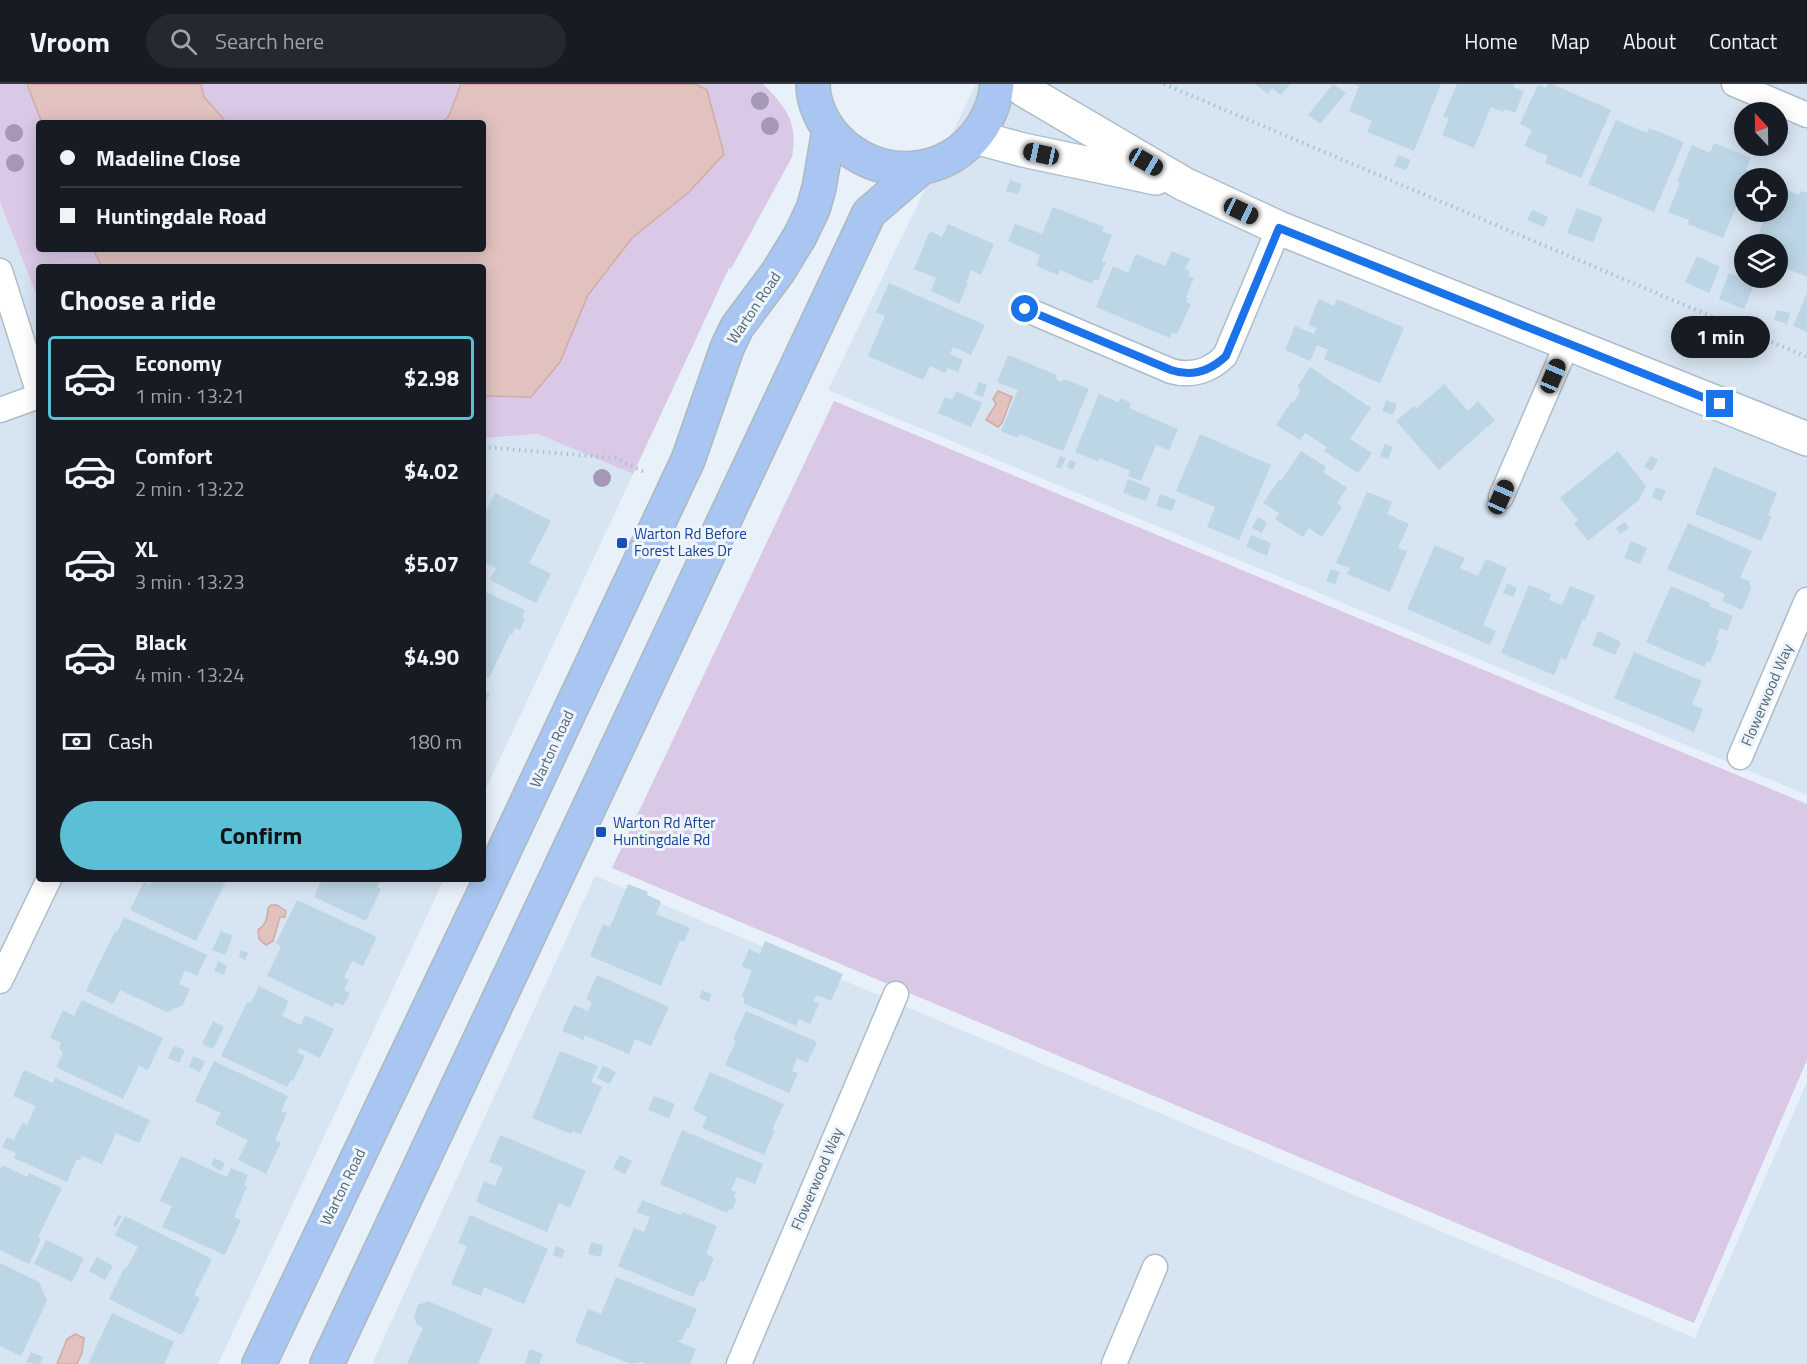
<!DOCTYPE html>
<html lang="en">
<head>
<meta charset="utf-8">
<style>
  :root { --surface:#171b24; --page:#242831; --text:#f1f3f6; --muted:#9ea1a6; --line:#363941; --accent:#5bbfd5 }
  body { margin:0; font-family:"Titillium Web",sans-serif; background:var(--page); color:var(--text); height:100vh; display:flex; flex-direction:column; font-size:22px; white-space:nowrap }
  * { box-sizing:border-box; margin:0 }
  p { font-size:20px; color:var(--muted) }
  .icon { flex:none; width:33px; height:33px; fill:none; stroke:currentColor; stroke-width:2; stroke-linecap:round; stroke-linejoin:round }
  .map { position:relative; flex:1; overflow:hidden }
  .panel { position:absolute; left:36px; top:180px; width:450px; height:618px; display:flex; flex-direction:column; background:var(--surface); border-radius:6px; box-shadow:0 3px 15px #0003 }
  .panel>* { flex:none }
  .banner { position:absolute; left:36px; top:36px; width:450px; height:132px; border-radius:6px; box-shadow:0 3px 15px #0003; display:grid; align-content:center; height:132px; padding:0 24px; background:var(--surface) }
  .needle { width:39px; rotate:338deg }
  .tools { position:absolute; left:1734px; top:18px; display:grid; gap:12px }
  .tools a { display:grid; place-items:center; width:54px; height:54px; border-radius:50%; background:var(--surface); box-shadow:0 3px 15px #0003; font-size:30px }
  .end { position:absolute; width:27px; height:27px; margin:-14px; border:8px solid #1a73e8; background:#fff; box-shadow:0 0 0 3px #fff }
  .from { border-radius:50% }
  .bubble { position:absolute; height:42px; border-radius:21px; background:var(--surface); box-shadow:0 3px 15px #0003; font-size:20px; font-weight:700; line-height:42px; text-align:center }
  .car { position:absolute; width:18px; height:36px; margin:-18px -9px; border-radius:8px; box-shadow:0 0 4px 2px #0007; background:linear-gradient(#222 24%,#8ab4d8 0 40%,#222 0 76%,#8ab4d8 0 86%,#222 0) }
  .banner b { display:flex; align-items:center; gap:21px; height:57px; font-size:22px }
  .banner b+b { border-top:2px solid var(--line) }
  .banner i { width:15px; height:15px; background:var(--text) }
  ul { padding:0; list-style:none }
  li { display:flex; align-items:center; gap:18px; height:84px; margin:0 12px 9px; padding:0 12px; border:3px solid transparent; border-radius:6px }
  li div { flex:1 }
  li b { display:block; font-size:22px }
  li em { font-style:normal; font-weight:700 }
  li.selected { border-color:var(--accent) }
  li>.icon { width:54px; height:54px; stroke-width:1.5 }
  h2 { padding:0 24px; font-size:27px; line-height:72px }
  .pay { display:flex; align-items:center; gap:15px; height:66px; padding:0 24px; font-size:22px }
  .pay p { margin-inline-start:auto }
  .button { display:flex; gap:12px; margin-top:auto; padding:12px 24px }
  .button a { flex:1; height:69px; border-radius:36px; background:var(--accent); color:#111; font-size:24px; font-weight:700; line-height:69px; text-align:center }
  header { display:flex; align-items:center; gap:36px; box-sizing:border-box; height:84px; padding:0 30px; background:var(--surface); border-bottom:2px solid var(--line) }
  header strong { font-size:28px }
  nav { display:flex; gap:33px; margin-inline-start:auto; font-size:21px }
  .search { width:420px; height:54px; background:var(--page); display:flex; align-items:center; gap:15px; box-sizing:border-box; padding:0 21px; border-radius:33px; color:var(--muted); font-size:22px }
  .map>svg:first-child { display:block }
</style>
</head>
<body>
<header>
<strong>Vroom</strong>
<div class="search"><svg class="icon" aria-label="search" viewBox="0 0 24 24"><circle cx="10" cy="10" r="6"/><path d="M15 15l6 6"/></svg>Search here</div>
<nav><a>Home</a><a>Map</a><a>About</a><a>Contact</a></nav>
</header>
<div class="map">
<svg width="1807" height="1280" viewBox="0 0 1807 1280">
  <rect width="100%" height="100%" fill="#e8f0fa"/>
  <path fill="#d7e4f1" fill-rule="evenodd" d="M976,0H1807V711L828,306ZM1744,28H1778V62H1744ZM1744,94H1778V128H1744ZM1744,160H1778V194H1744Z
    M0,86L39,212V795H444L218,1280H0Z
    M538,350L633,390L483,711V354Z
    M595,792L1695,1254L1807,998V1280H372Z"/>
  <path fill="#d9c8e6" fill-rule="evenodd" d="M0,0H763C787,24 798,38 792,73L731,185L729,184L633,390L538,350L483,354V183H39V217L0,118ZM39,39H483V165H39Z
    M834,317L1807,720V976L1694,1239L612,784Z"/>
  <path fill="#e1c2be" stroke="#d2aba6" stroke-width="1.5" d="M27,0H201L204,13L227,39H42Z
    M461,0H696L707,6L724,70L689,108L632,154L588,211L560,278L531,313L483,312V183H102L93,165H483V39H441L449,32Z
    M998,307L1012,313L1002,339L998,343L986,336L996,320L993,315Z
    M271,821H277L286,827L285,833H280L273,857L266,861L259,855L258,846C265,842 268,833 268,824Z
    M75,1250L84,1254L82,1269L77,1280H57L67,1255Z"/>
  <path fill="#bcd6e5" d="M1255,0H1290L1281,11L1272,4L1268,10Z
    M1333,0L1346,9L1320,40L1308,31Z
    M1354,0H1441L1414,67L1367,48L1372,37L1349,27L1359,2Z
    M1457,0H1514L1513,3L1524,7L1515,29L1505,25L1503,28L1491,23L1474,64L1442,51L1449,35L1443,33Z
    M1548,0H1552L1611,26L1581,94L1545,79L1548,72L1524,62L1532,46L1520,40L1538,1L1546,4Z
    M1616,36L1647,49L1649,44L1684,58L1654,128L1588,100Z
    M1714,59L1751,74L1746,86L1752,88L1751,92L1758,94H1744V119L1739,116L1723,154L1688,140L1689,136L1668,128L1680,99L1677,97L1692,61L1710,69Z
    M1398,71L1411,76L1406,86L1394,82Z
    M1010,96L1022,100L1018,110L1006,107Z
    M1778,103L1799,111L1801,107L1807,109V193L1778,181V160H1754L1764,136L1752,131L1754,128H1778Z
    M1053,123L1104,143L1102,147L1112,151L1102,177L1106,178L1098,197L1094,195L1092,200L1060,186L1058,191L1036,182L1040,171L1008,157L1015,140L1042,150Z
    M1577,124L1603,134L1593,158L1567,149Z
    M1532,126L1548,133L1544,143L1527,136Z
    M948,140L994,160L981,191L971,186L966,199H968L959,220L931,207L936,194L914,185L930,147L942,153Z
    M1172,167L1190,175L1185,185L1190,187L1188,192L1194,194L1186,213L1188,214L1186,218L1191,220L1177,250L1172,249L1170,254L1096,223L1113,182L1128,189L1136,170L1165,182Z
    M1697,172L1720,183L1709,209L1685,198Z
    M1729,189L1755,199L1744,225L1719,215Z
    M889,199L985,241L971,271L953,263L950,270L963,276L958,288L948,284L946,289L930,282L923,296L868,272L885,232L876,228Z
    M1807,209V248L1793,242Z
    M1319,215L1334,222L1337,215L1404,244L1380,299L1324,275L1328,266L1317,261L1310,277L1285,266L1295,242L1314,250L1316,244L1308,241Z
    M1777,226L1790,229L1787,240L1774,236Z
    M1008,271L1057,291L1056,295L1062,298L1064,295L1089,305L1063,367L1019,350L1018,354L1001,347L1018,306L997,298Z
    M1310,283L1371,324L1350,355L1372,369L1358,389L1324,367L1327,363L1305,349L1300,356L1276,341L1291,318H1294L1300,307L1298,302Z
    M979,298L987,301L983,313L974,310Z
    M1444,300L1468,327L1478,317L1495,336L1439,386L1396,337L1414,322L1417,324Z
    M956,307L982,319L971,343L938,329L945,313L952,316Z
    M1099,310L1118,318L1121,314L1131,319L1129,324L1178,345L1169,366L1156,361L1141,397L1128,392L1130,387L1099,374V378L1075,368Z
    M1386,316L1397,320L1393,331L1382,327Z
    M1200,350L1271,381L1239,456L1207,443L1215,423L1176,407Z
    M1385,360L1393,363L1388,375L1380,372Z
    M1301,367L1326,383L1323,388L1347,404L1337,419L1342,423L1322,453L1309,444L1303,453L1275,435L1279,429L1263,419L1279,396L1281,397Z
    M1618,367L1646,402L1639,416L1588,457L1574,440L1578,436L1560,414Z
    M1060,372L1066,374L1061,385L1056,383Z
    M1651,372L1658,376L1652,387L1644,383Z
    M1070,376L1076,378L1073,386L1067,383Z
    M1714,383L1777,409L1768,431L1772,432L1761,457L1695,430Z
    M1128,395L1151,404L1146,417L1123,409Z
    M1656,403L1666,407L1661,417L1652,413Z
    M1367,408L1392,418L1387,430L1409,440L1398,464L1407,467L1390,508L1347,490L1350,484L1336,479Z
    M495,409L551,437L529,479L551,490L536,519L490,496L496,484L483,478V433Z
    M1160,410L1176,416L1172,427L1156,422Z
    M1258,433L1267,438L1262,449L1252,444Z
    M1625,438L1629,444L1620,450L1616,444Z
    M1688,439L1752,467L1740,494L1749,497L1751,505L1742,526L1722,517L1725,510L1667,485Z
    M1251,451L1271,459L1267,472L1246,463Z
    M1631,457L1647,464L1640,480L1624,474Z
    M1435,461L1465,474L1460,484L1478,492L1486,475L1507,484L1483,541L1496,547L1490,561L1407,525Z
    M1331,485L1340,488L1335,500L1326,497Z
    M1507,499L1517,504L1513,513L1503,509Z
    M1529,501L1551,510L1549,516L1562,521L1570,502L1595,512L1585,536L1583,535L1566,576L1561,574L1554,591L1501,569Z
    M1671,502L1710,519L1709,522L1733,532L1727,547L1720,544L1716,556L1719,557L1710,578L1707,577L1704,583L1646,558Z
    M483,507L525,526L522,534L525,535L520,546L515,544L512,551L510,550L489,594L483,591Z
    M1598,547L1621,558L1615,571L1592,561Z
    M1634,568L1702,597L1692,620L1703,625L1694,648L1614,614Z
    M483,607L490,610L483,625Z
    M153,795H227L196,857L130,826L144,798L150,801Z
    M322,795H381L377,803L381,805L366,837L314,813Z
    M628,800L648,808L647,811L661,817L656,830L690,844L684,858L680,856L661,902L590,872L603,840L610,843Z
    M297,816L377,853L363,882L352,877L344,893L349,896L344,906L350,909L343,922L335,918L333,923L267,892L281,862L276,859Z
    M124,833L207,871L197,892L185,886L179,900L190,905L183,921L167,928L120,906L113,920L86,907L115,847L117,848Z
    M221,847L233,852L225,871L212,866Z
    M765,857L843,890L831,917L817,911L813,917L819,920L810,940L799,935L796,942L743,919L745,914L742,912L752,887L742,882L749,865L760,870Z
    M241,866L248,869L245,876L239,873Z
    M218,877L227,882L224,891L214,887Z
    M597,891L669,923L651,962L635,955L629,970L584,951V956L562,947L574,921L588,927L592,918L586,915Z
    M259,902L289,917L282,932L301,941L305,931L334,945L320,974L299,964L297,968L305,972L293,997L291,996L287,1003L221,972L247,918L251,919Z
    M702,906L711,910L709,918L699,914Z
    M82,916L163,954L148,986L139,982L123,1015L56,983L63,969L59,964L61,959L50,954L63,926L74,932Z
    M746,927L817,958L807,979L797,974L792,987L798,989L789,1009L725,981L736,957L733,955Z
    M213,937L224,943L213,965L202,960Z
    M174,962L185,966L179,979L168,974Z
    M560,967L598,982L591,998L602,1003L581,1050L572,1047L571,1050L532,1034Z
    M193,972L205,977L200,988L189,983Z
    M214,977L288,1012L281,1027L287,1029L275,1056L281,1058L266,1090L238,1076L248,1056L215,1040L221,1029L195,1017Z
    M603,982L616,988L610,1000L597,994Z
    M24,986L53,999L55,994L150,1036L139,1059L116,1049L102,1080L82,1072L80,1076L77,1075L67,1098L14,1074L16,1069L2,1063L7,1053L14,1056L22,1039L27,1041L36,1022L13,1012Z
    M710,988L784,1020L772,1046L775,1047L764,1071L702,1044L707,1033L693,1026Z
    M654,1012L675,1020L669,1034L648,1026Z
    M682,1046L763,1080L755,1100L737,1093L731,1106L736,1108L734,1114L737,1115L732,1126L729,1125L727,1129L660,1100Z
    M500,1051L586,1087L570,1124L559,1119L547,1148L476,1118L484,1097L495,1102L503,1083L489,1078Z
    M620,1071L632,1077L625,1090L613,1084Z
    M181,1072L227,1093L231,1084L248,1091L244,1101L247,1103L234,1133L241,1136L225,1171L162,1143L172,1122L160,1117Z
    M214,1074L225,1079L221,1087L211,1081Z
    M2,1081L27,1093L29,1089L62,1104L38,1153L41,1155L29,1180L0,1166V1085Z
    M642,1116L681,1131L682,1128L717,1142L706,1170L714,1174L704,1198L700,1197L693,1213L618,1182L634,1144L644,1148L650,1133L637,1128Z
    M118,1131L122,1132L116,1143L113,1141Z
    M470,1131L548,1165L524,1220L484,1203L481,1212L451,1200L467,1162L458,1159Z
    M125,1132L212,1175L194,1211L200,1214L182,1251L109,1215L125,1183L127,1184L138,1163L115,1151Z
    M46,1156L84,1174L72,1198L34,1180Z
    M591,1158L603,1161L601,1173L588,1170Z
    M556,1162L565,1166L562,1174L553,1171Z
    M97,1173L113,1182L105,1196L89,1187Z
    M0,1179L39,1198L47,1217L21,1272L0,1262Z
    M616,1193L697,1225L689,1244H687L681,1256L677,1257L696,1265L690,1280H646L642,1278L631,1280L575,1258L588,1225L601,1230Z
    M428,1217L493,1245L478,1280H407L423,1244L417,1241L414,1233L418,1221Z
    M112,1229L174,1258L164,1280H88Z
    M530,1265L543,1270L539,1280H525Z
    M31,1268L43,1273L40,1280L26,1279Z"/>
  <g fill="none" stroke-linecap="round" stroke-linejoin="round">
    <g stroke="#adbdc8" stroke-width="27">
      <path id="minor" d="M1734,0L1807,31
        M0,187L39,310
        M1025,225L1171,287C1191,293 1210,287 1225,272L1279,144
        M0,326L39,312
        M1501,413L1567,260
        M1740,673L1807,516
        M0,897L49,795
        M739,1280L896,910
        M1114,1280L1155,1183"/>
    </g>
    <g stroke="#abbecb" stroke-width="36">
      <path id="secondary" d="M1017,0L1024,6L1184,100L1279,144L1807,355
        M975,53L1023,66L1156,94"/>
    </g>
    <g stroke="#aeb9be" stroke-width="36">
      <path id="primary" d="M813,0C813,20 823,40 836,54C877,98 948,95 982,43C990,30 996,15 997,0
        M259,1280L486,805L688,376L727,264L737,243L778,188L800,152L813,125L819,104L829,46
        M327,1280L869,129L921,84"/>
    </g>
    <path stroke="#a6c2d1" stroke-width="4" stroke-dasharray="1.5 4.5" stroke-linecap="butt" d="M1164,0L1807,273
      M483,363L615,374L646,389"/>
    <use href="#minor" stroke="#fff" stroke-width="24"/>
    <use href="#secondary" stroke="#fff" stroke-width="33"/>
    <use href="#primary" stroke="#a8c6f1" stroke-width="33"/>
  </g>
  <g fill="#a697b7">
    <circle cx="760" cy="17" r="9"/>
    <circle cx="770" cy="42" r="9"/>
    <circle cx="14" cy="49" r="9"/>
    <circle cx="15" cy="79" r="9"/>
    <circle cx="602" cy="394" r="9"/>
  </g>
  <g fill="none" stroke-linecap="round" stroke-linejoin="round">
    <path stroke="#1a73e8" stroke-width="8" d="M1025,225L1171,286C1191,293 1210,287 1226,272L1279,144L1720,320"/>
  </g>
  <g fill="#1a4fb4" stroke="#eef4fd" stroke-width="2">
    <rect x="616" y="453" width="12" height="12" rx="3"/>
    <rect x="595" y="742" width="12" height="12" rx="3"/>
  </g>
  <g text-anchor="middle" stroke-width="6" stroke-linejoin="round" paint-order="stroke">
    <g font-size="15" fill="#4f6671" stroke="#eef4fd">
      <text transform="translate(754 224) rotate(-56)" y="5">Warton Road</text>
      <text transform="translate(1767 611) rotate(-67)" y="5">Flowerwood Way</text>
      <text transform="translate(552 665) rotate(-65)" y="5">Warton Road</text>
      <text transform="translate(817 1095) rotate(-67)" y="5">Flowerwood Way</text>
      <text transform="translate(343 1103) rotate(-64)" y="5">Warton Road</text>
    </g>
    <g font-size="15" fill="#164399" stroke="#eef4fd" text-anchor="start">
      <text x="634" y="455">Warton Rd Before<tspan x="634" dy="17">Forest Lakes Dr</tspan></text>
      <text x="613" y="744">Warton Rd After<tspan x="613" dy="17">Huntingdale Rd</tspan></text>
    </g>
  </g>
</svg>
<div class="tools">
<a><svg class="needle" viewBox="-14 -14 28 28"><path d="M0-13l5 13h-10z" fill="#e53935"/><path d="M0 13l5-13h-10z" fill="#9ea1a6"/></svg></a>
<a><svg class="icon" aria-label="locate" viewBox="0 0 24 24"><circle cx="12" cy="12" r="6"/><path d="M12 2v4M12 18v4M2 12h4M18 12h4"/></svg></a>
<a><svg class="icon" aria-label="layers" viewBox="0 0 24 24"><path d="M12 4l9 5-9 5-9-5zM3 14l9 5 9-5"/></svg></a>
</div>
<i class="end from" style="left:1025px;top:225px"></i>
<i class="end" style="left:1720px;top:320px"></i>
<div class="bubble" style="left:1671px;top:232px;width:99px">1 min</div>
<i class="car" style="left:1041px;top:70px;rotate:282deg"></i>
<i class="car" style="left:1146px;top:78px;rotate:120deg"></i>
<i class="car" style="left:1241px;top:127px;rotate:115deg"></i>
<i class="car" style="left:1553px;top:292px;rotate:23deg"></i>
<i class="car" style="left:1501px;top:413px;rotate:24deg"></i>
<div class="banner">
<b><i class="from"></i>Madeline Close</b>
<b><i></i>Huntingdale Road</b>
</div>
<section class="panel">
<h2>Choose a ride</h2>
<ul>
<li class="selected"><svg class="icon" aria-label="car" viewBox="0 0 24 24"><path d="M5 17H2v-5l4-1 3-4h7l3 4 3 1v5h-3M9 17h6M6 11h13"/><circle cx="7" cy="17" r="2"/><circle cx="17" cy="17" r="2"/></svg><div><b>Economy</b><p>1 min · 13:21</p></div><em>$2.98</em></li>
<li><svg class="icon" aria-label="car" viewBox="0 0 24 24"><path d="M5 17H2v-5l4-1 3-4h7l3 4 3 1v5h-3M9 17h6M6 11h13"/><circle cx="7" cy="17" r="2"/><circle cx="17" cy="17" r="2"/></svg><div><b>Comfort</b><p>2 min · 13:22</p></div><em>$4.02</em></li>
<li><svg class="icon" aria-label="car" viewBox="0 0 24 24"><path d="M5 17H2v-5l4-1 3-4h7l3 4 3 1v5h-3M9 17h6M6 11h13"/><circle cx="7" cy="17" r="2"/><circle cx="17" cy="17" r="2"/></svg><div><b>XL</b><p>3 min · 13:23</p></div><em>$5.07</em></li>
<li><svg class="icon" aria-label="car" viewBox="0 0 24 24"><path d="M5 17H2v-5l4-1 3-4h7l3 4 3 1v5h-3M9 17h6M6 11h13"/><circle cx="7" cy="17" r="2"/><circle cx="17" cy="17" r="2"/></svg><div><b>Black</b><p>4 min · 13:24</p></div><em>$4.90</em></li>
</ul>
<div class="pay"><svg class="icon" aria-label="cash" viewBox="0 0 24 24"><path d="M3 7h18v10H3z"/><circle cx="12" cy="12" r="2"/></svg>Cash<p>180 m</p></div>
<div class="button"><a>Confirm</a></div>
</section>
</div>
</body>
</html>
